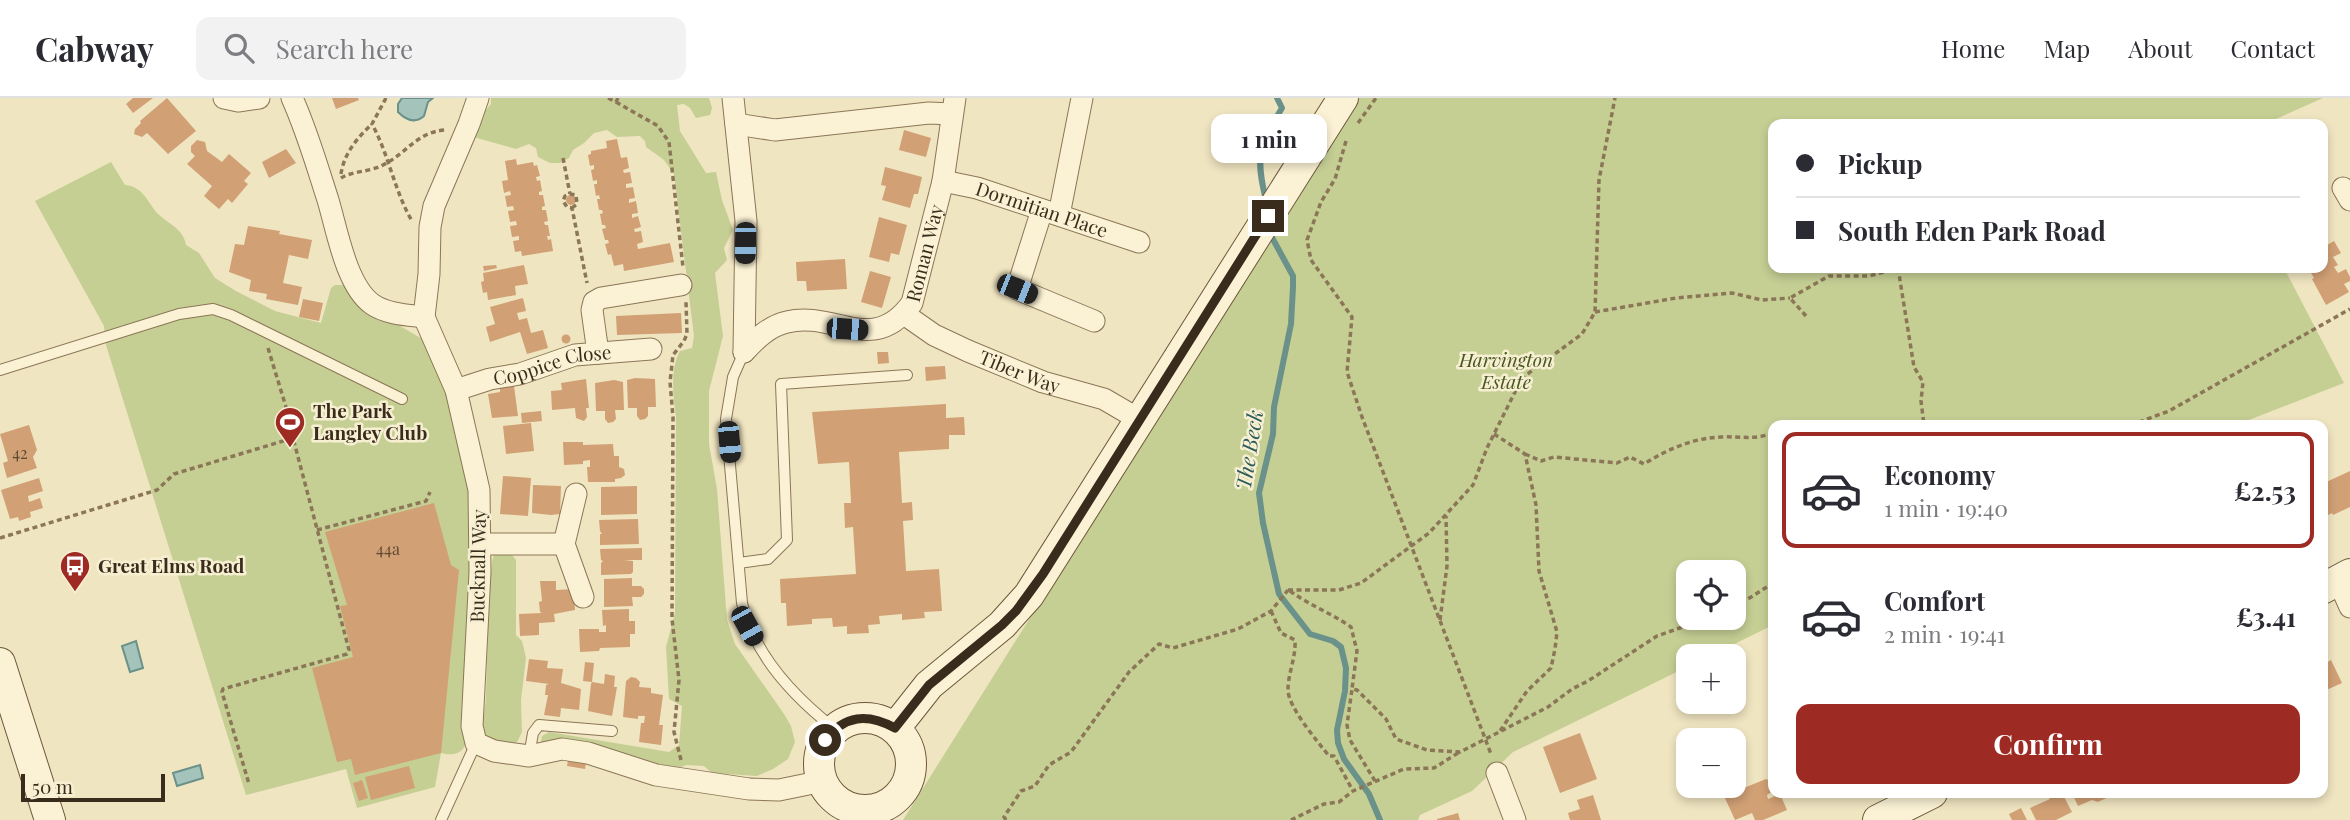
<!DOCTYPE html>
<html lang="en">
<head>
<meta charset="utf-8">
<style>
  :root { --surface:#fff; --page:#f2f2f3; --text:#2b2b33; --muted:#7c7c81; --line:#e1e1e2; --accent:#9e2a24 }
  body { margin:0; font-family:"Playfair Display",serif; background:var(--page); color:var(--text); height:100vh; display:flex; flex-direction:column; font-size:26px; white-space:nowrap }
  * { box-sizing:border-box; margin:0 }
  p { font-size:23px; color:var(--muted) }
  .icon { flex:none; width:38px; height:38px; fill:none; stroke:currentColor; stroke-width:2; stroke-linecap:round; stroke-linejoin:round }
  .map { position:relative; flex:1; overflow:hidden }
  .side { position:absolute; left:1768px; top:322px; width:560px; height:378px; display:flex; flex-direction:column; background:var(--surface); border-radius:14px; box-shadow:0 4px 10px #0003 }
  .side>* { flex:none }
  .guide { position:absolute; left:1768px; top:21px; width:560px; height:154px; border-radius:14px; box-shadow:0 4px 10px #0003; display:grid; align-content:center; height:154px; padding:0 28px; background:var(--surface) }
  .fabs { position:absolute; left:1676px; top:462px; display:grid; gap:14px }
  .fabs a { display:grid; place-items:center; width:70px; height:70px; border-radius:14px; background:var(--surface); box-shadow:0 4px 10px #0003; font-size:35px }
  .scale { position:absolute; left:21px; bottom:18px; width:144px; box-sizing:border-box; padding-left:7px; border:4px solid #3a2c1d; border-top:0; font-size:19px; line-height:24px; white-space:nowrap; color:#3a2c1d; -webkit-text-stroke:5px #f7efd1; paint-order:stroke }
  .end { position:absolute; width:32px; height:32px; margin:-16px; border:9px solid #3a2c1d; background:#fff; box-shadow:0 0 0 4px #fff }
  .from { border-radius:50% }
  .bubble { position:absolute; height:49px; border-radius:14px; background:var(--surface); box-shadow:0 4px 10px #0003; font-size:23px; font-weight:700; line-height:49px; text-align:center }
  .car { position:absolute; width:21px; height:42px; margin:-21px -10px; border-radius:9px; box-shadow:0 0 5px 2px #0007; background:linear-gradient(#222 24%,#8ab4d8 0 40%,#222 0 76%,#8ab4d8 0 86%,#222 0) }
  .guide b { display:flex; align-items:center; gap:24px; height:66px; font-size:26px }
  .guide b+b { border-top:2px solid var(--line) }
  .guide i { width:18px; height:18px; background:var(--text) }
  ul { padding:12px 0 0; list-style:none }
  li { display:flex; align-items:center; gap:21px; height:116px; margin:0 14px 10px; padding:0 14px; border:4px solid transparent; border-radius:14px }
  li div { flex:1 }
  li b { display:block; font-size:26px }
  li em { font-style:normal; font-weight:700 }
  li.active { border-color:var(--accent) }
  li>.icon { width:63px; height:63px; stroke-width:1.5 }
  .primary-button { display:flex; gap:14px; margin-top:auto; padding:14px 28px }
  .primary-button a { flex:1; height:80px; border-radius:14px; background:var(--accent); color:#fff; font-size:28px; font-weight:700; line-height:80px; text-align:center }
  header { display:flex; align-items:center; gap:42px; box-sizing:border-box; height:98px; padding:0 35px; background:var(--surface); border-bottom:2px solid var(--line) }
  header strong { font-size:33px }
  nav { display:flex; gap:38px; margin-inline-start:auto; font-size:24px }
  .search { width:490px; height:63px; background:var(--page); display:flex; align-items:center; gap:18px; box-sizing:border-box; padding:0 24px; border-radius:14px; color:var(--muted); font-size:26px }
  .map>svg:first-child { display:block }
</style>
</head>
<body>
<header>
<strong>Cabway</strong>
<div class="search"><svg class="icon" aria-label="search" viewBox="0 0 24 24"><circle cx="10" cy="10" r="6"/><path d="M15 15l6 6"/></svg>Search here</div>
<nav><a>Home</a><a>Map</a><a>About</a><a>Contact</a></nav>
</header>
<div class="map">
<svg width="2350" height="722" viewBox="0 0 2350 722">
  <rect width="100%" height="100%" fill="#f0e5c1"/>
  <path fill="#c5cf94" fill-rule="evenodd" d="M491,0H709L712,10L710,17L696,20L690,10L684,6L677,7L680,33L706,75L716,74L722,102L733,132L724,150L727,162L715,175L723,238L709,293V346L717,391L727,522L735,546L784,616L791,628L795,644L788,661L773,671L757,678L712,675L704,668L687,667L677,670L541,644L542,638L549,634L669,654L679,647L682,608L669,601L666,549L675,515L676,318C673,299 670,270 680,253L692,250L694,238L674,76L664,62L646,49L645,43L640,38L617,39L607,32L594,35L584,45L573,52L569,60L560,65H550L538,59L536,50L529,46L516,51L470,38L479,20L491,6Z
    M1357,0H2323L2265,26H1773V170H2284L2344,285L2236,327H1773V527L1710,558H1689V568L1513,654L1472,693L1420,717L1418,722H903ZM1689,474H1734V520H1689Z
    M111,64L125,87C130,87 135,89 140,93C147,99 151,108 157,115C167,125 184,131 186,147L199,155L215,180L236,193L275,213L321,225L331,190L335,187H345L367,216L400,228L424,242L446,289L458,331L471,408L469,546C463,566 467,582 464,602C463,608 461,613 462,619C462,628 467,639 465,647C461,658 449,657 441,655L435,689L357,710L346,671L246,697L106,247L104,228L35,103Z
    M509,453L516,462V537L522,543L526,560L521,602L522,634L517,644L512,646L484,639C481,625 486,610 486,595C488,551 487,508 492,464L494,456Z"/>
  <path fill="#a4c3bb" stroke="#6a918a" stroke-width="2" d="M402,0H433L428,4L424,18C415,26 406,22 398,14V6Z
    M136,543L143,570L130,574L122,548Z
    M200,667L203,680L177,688L173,675Z"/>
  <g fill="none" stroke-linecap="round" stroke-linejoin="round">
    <path stroke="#6a918a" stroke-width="6" d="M1266,102C1255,58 1259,48 1282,10L1277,0
      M1269,134L1293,178V189L1291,226L1274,309L1273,336L1259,395L1263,425L1279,496L1310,536L1333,543L1341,549L1346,570L1345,593L1337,632L1338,645L1344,661L1369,696L1380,722"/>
  </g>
  <path fill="#d1a075" d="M133,0H153L133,15L126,6Z
    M167,0L196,33L168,56L147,35L142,39L134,36L135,31L141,25L140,23Z
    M332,0H358L359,2L336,11Z
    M904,32L931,40L926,59L899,52Z
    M617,41L621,60L627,59L629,70L623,72L624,75L630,74L632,85L626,86V90L633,89L635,100L629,101V105L636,103L638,115L632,116V120L638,118L641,129L634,131L635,134L641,133L643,144L637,146L638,151L670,145L674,164L624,173L623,166L614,168L611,156L608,157L605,146L609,145L608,142H605L602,131L606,130L605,127H602L600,116L603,115L602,112H599L597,101H600L599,97L596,98L594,86H597V82L593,83L591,72L594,71V67L590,68L588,57L591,56V53L607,50L606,43Z
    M197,42L205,44L207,53L222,64L229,56L251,75L244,83L248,86L232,105L228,101L219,111L204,98L212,88L187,66L195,58L191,54V48Z
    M286,51L296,65L269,80L262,64Z
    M516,61L517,67L533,64L534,68L537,67L540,78L536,79L537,83L540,82L542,93L539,94V97H543L545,108L542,109V112H546L548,123L544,124L545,127H548L550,138H547L548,142L551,141L553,153L522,158L521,153L515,154L513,143L519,142V138L512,139L510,128L517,127L516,123L510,124L508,113L514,112L513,108L507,109L505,98L511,97L510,93L504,95L502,83L508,82L505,63Z
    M885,69L922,79L918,96H914L910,110L882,102L886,88L881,87Z
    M566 102a5 5 0 1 1 10 0a5 5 0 1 1-10 0Z
    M879,119L907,127L899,157L891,155L889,164L869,159Z
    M248,128L280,133L279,136L312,142L308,161L289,157L283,185L302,189L298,207L266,201L267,196L249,193L251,182L229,174L235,146L244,147Z
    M2322,138L2327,147L2334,143L2341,155L2333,159L2338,167L2334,169L2338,175L2346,171L2350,179V183L2344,186L2349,194L2326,207L2312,181L2314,180L2308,170H2322Z
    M845,161L847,191L807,193L806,183H797L796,164Z
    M496,167L497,170L484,173L483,168Z
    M524,167L528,186L515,188L516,197L488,202L487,194L483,195L481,184L484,183L483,175Z
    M870,173L891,179L882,210L861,204Z
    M523,200L526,213L517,215L519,222L527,220L531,235L543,232L548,250L527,256L520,234L490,244L486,229L495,226L490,209Z
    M303,201L323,205L319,223L299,219Z
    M681,215L682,235L617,237L616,218Z
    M561.5 241a4.5 4.5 0 1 1 9 0a4.5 4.5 0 1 1-9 0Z
    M877,254H888L889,265L878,266Z
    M945,268L946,281L926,283L925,269Z
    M635,280L655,281L656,309H648V318L645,321L640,322L637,318V310H628L627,282Z
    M586,281L589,310H586L587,319L584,323L576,320L575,310L552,312L551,293L562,292L561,285Z
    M614,282L623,284L624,312H615L616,321L613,324L608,325L605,321V313H596L595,285Z
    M514,288L518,318L492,320L488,296L500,294V289Z
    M946,306V320L964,319L965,337H949V351L899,354L902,405L912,404L913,422L903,423L906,473L939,471L942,513L924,514L925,520L902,522V516L879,518L880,526L868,527L869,535L847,536V528L833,529L832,520L812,521V526L787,528L786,505H781L780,481L856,476L853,429L845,430L844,405H851L849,364L818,366L812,314Z
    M541,313L542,323L522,325L521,315Z
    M531,325L534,353L506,356L503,328Z
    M29,327L37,352L33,359L37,370L7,380L3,365L8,363L0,336Z
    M563,344H583V347L613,346L614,358H619V369L624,371L625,377L621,380L615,381V384H588L587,369H590V362L583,363V366L564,367Z
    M2350,373V409L2333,417L2332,415L2322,420V386Z
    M503,378L531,380L528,418L500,416Z
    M39,380L43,393L28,398L29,404L40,400L43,410L30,414L31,419L19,423L18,419L10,421L1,392Z
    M533,387L561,388L560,416L551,417L532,415Z
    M637,388V416L601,417V389Z
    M434,405L451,467L459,472L441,655L355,677L351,661L337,664L312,570L353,559L340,508L347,507L325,434Z
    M638,421L639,446L600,447V436H602L600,433L599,422Z
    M642,450V462H624L633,463V474L631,476L601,477V465L603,463L601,462L600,451Z
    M632,480V488H641L644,491V496L641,499H632L633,508L604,509V481Z
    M540,483H556V492L574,491L575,512L554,516L555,524L539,525V537L520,538L519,516L542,515L540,514L539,504L542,503Z
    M629,511V523H635V536H630V549L600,550L599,553L580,554L579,531H599V534H606V527L603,528L602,512Z
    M529,561L548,563L547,570L563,571L561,585L581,591L579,612L561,610L560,619L544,617L548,597H545L546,587L549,586L526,583Z
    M2331,562L2342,585L2322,594V567Z
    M585,564L594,565L592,584L583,583Z
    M605,576L615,578L614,589H617L612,618L588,613L591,586L592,584L604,586Z
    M631,579L636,580L640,584L639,589L651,590V595L663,597L659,627H663L661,647L639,644L641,625H644L645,618H638V621L623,619L626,583Z
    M1580,635L1597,681L1560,695L1543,649Z
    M569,656L587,659L585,671L567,668Z
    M409,668L415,690L371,702L365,679Z
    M1766,681L1773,684V693L1767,697L1768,701L1780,696L1787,712L1763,722H1755L1752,715L1735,722L1724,698Z
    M362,682L368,700L359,703L353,685Z
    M2047,695H2062L2072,714L2056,722H2036L2030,710L2050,701Z
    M2072,695H2117L2098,704L2092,702L2078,708Z
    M1593,697L1601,722H1570L1568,715L1580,711L1577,702Z
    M2021,710L2027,722H2012L2009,716Z
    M1458,715L1460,722H1437V721Z"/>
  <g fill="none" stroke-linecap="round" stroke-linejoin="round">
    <g stroke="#8b7657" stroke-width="12">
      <path id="lane" d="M744,254L733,279L726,321L742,505C754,557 794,599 835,631
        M0,272L179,216L213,211L231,217L402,301
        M739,465L768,461L787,442L781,286L907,277
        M529,658L533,635L539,627L612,633
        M441,722L476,645"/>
    </g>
    <g stroke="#8b7657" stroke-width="23">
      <g id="street">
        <path d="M224,0L238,3L259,0"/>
        <path d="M292,0C307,33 317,68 328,102C337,132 346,187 372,206C386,216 408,217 424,219"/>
        <path d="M733,0L746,123L744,254"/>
        <path d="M736,26L775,32L929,15L952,16"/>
        <path id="s1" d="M943,83L977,90L1139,144"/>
        <path d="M2343,90L2350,102"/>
        <path d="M1042,112L1017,191L1094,223"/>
        <path d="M1059,117L1082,0"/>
        <path id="s2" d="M904,216L934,237L968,253L1043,284L1104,301L1140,322"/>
        <path d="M424,219L456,292L479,392L480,474L472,628L476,645L494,653L529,658L562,651L588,655L656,677L749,691L779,692L823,683"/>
        <path d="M424,219L429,176L430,129L434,108L469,26L478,0"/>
        <path id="s3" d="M744,254C756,241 769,228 787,224C834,212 873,259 912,205L943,83L955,0"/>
        <path d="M598,255L592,212L594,204L601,200L681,187"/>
        <path id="s4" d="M456,292L490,281L520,276L575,257L651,251"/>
        <path d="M481,446H564L583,499"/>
        <path d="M564,446L576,396"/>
        <path d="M2338,482L2350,509"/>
        <path d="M1497,675L1515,722"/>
      </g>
    </g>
    <g stroke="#6d573b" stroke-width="32">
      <path id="secondary" d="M2322,491L2350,476
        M0,565L50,722
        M819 666a46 46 0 1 1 92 0a46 46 0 1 1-92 0Z
        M895,630L929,587L1002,527L1029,497L1343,0
        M1878,722L1932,695"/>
    </g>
    <path stroke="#8b7657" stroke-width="3.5" stroke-dasharray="5 3.5" stroke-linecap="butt" d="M386,0L372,26C389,57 394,92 412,123
      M608,0L616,4L618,0
      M616,4L658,28L669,44L683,169
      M1358,25L1376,0
      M1346,43L1335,81L1321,104L1307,142L1311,162L1352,219L1347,274L1362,319L1491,656
      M563,60L570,96
      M341,76C344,55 358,39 372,26
      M341,80C352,73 370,74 383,67C407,55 417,34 445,32
      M572,110L577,106L576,97L570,96L565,98L563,103L567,109L572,110L587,185
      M1898,170L1914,269L1923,284L1921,303L1924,327
      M1595,214L1676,200L1732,195L1762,202L1790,200
      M1806,218L1790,200L1829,178H1869L1899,170
      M268,250L293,332L292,339
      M2131,327L2169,313L2350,211
      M1494,336L1525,356L1536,407L1539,473L1557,534L1555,551L1551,570L1527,593L1500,633
      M1525,356L1541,363L1554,359L1617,365L1630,359L1644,366C1668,351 1693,340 1721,339C1739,338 1753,342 1770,336L1773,338
      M317,432L426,403L430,394
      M0,440L157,392L174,376L293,340L349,552L347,556L223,591L222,594L249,686
      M1288,492H1339L1361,485L1429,435L1473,387L1487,350L1522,280L1582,236L1595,214L1599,82L1615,0
      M1290,493C1309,507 1331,515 1351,529L1357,553L1352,591
      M1734,510L1773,485
      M1271,513L1281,535L1295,542C1296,560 1288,575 1288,592C1288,609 1318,644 1329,658H1334L1353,693
      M1440,522L1447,468L1446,418
      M681,662L674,634L679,582L672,521L673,319L670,284L673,257L684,243L687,236L686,204
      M1375,683L1350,642L1347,627L1352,591L1357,592L1386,621L1396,641L1427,652L1460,654L1548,609L1572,591L1588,583L1657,538L1708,520
      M1006,722L1004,719L1021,693L1035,688L1049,667L1071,654L1129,574L1159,546L1173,550L1238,531L1271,513L1288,492
      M1291,722L1324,706L1339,704L1353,693L1404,671L1434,670L1458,655"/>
    <use href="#lane" stroke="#fbf2d5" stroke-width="10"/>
    <use href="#street" stroke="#fbf2d5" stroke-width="21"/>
    <use href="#secondary" stroke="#fbf2d5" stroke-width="30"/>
  </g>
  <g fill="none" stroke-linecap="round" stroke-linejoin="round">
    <path stroke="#3a2c1d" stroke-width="9" d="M825,642C845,617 867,615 895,630L929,587L1002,527L1016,513L1043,476L1268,118"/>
  </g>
  <defs>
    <g id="stadium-pin" transform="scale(1.575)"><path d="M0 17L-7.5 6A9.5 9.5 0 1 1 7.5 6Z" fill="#9e2a24" stroke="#f7efd1"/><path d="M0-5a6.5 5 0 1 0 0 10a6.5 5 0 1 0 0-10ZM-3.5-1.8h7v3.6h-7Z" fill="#fff"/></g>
    <g id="bus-pin" transform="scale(1.575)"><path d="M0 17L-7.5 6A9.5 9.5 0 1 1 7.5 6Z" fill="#9e2a24" stroke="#f7efd1"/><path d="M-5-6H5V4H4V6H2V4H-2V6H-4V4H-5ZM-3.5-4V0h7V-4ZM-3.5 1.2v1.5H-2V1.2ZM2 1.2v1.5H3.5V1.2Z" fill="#fff"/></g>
  </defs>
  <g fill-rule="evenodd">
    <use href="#stadium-pin" x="290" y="324"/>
    <use href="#bus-pin" x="75" y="468"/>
  </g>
  <g text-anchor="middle" stroke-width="5" stroke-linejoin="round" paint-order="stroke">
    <g font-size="16" fill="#604933">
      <text x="20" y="361">42</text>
      <text x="388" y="457">44a</text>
    </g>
    <g font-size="19" fill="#3a2c1d" stroke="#f7efd1">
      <text dy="7" stroke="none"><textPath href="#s1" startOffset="103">Dormitian Place</textPath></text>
      <text dy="7" stroke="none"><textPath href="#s3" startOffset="240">Roman Way</textPath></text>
      <text dy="7" stroke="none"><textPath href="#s4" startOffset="100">Coppice Close</textPath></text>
      <text dy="7" stroke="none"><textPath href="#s2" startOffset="130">Tiber Way</textPath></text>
      <text transform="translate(478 468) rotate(-89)" y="7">Bucknall Way</text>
    </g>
    <g font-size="19" font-style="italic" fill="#475822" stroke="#f7efd1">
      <text x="1506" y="269">Harvington<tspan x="1506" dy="22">Estate</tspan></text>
    </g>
    <g font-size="19" font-weight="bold" fill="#3a2c1d" stroke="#f7efd1" text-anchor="start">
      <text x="313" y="320">The Park<tspan x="313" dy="22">Langley Club</tspan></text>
      <text x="98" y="475">Great Elms Road</text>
    </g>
    <g font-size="21" font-style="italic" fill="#2b5b5a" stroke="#f7efd1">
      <text transform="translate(1250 352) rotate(-81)" y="7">The Beck</text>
    </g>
  </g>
</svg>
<div class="fabs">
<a><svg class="icon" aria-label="locate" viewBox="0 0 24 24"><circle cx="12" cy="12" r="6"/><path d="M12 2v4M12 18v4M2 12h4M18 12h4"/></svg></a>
<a>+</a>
<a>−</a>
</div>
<div class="scale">50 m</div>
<i class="end from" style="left:825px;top:642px"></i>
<i class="end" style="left:1268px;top:118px"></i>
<div class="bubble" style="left:1211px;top:16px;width:116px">1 min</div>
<i class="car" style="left:745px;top:145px;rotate:181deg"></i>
<i class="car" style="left:1017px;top:191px;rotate:112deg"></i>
<i class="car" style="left:847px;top:231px;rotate:94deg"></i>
<i class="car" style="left:729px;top:344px;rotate:175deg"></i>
<i class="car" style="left:747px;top:528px;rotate:151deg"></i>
<div class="guide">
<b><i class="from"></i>Pickup</b>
<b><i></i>South Eden Park Road</b>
</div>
<section class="side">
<ul>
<li class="active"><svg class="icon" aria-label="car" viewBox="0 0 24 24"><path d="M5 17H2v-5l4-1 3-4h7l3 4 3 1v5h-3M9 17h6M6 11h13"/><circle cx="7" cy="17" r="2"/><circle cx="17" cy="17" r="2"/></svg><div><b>Economy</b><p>1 min · 19:40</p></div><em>£2.53</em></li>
<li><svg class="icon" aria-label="car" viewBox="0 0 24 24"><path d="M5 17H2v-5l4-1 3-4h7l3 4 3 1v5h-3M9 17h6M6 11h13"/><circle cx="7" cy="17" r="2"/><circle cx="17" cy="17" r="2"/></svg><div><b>Comfort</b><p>2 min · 19:41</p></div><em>£3.41</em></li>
</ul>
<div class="primary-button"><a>Confirm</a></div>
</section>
</div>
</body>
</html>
